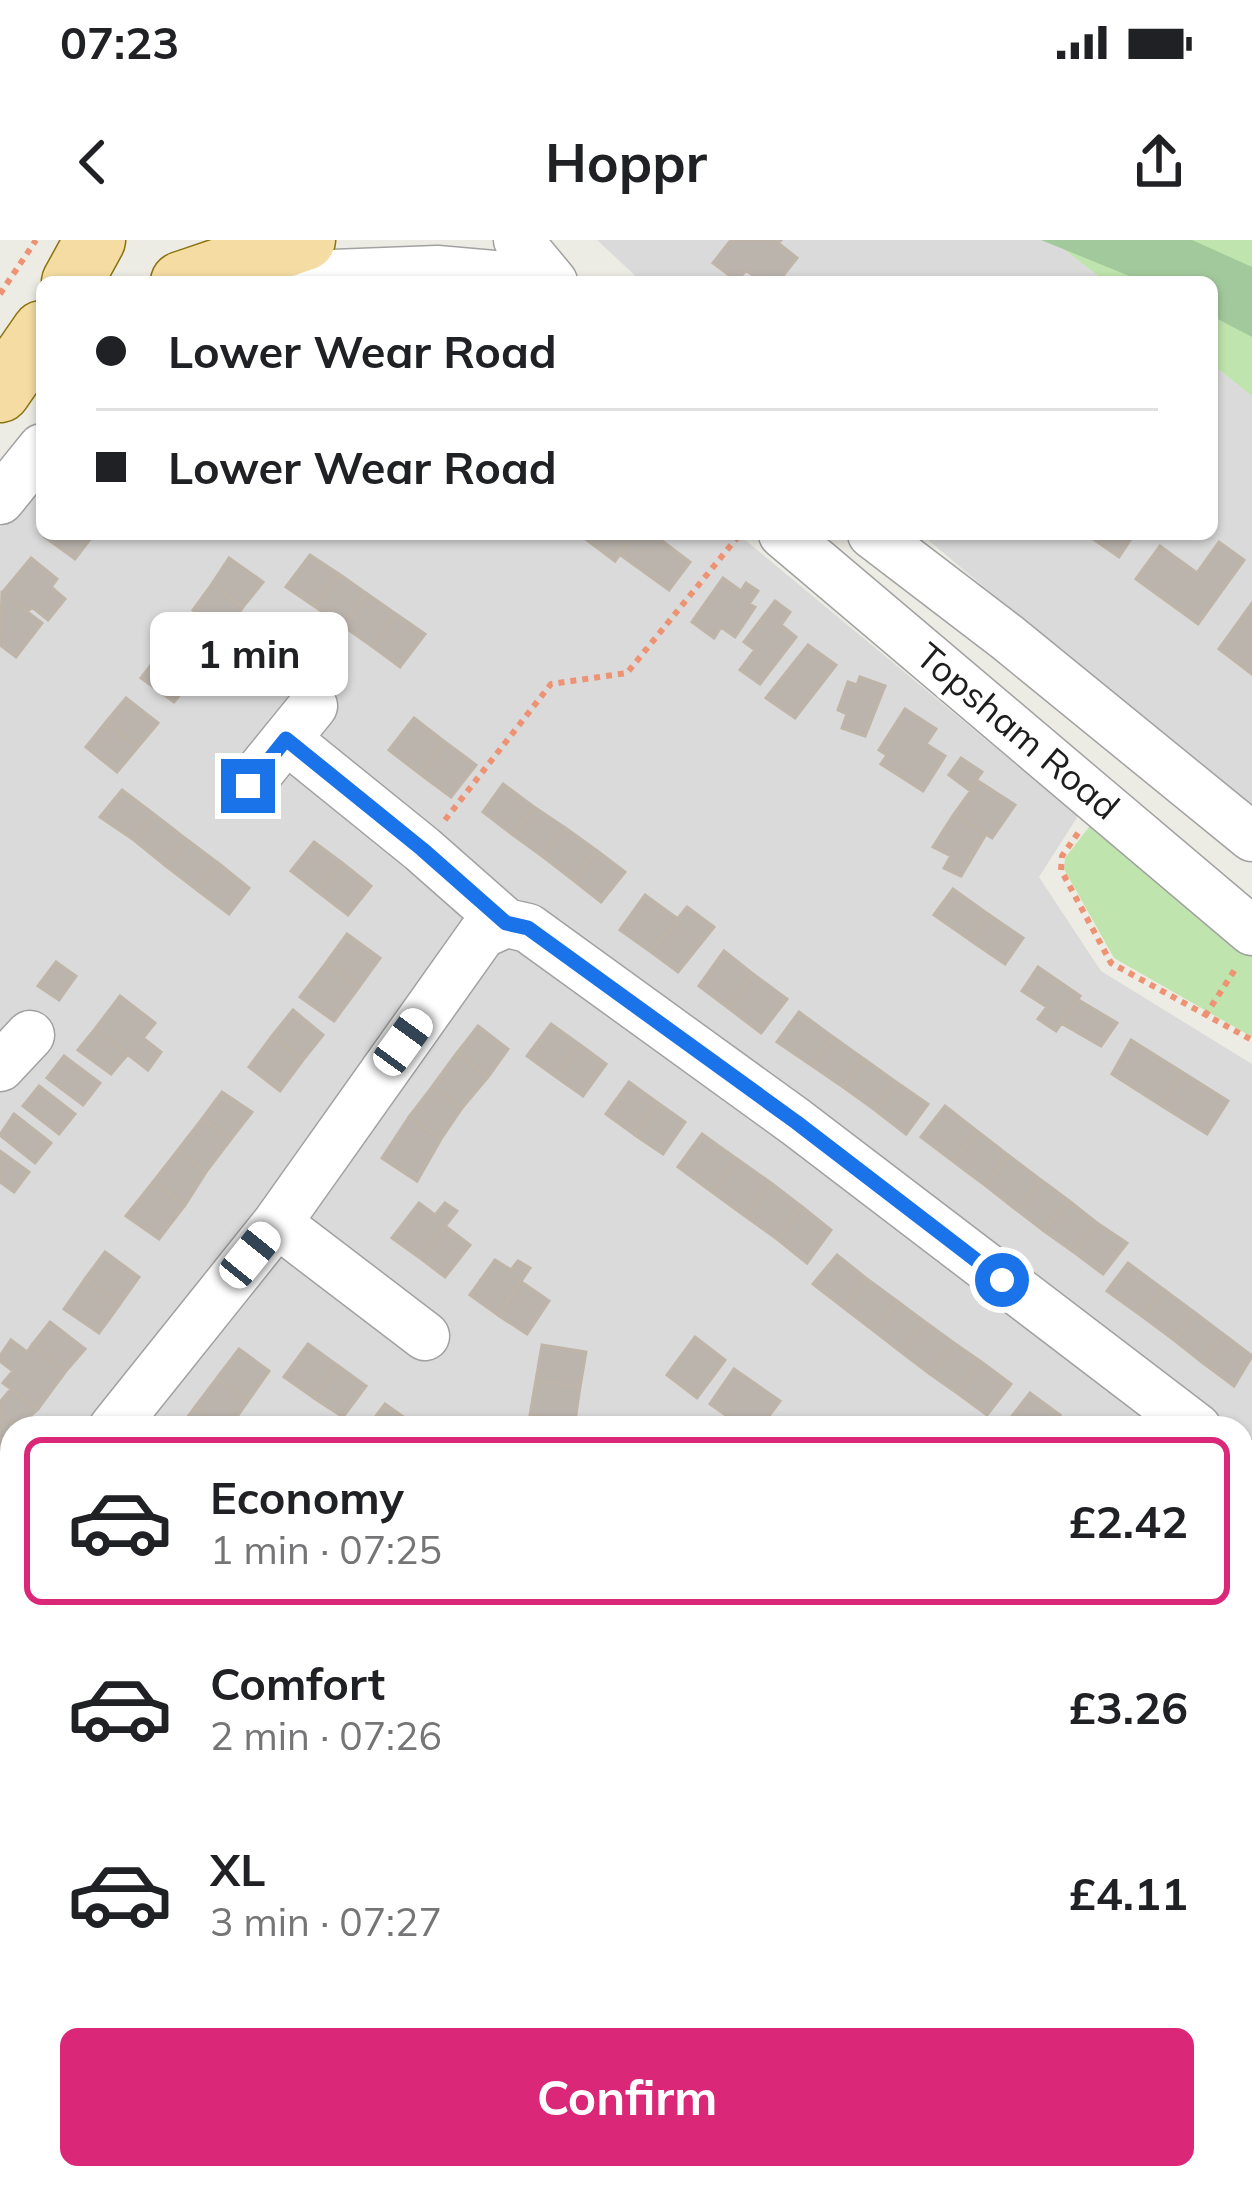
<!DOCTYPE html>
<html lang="en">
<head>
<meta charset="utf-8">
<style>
  :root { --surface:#fff; --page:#f6f6f6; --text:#202124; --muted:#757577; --line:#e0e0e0; --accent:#db2777 }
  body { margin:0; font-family:Mulish,sans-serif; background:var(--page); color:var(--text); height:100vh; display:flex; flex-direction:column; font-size:45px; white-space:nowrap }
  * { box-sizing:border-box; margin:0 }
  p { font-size:39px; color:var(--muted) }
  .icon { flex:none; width:66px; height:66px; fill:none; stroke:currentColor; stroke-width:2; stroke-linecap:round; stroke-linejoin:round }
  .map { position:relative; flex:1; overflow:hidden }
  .side { position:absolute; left:0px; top:1176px; width:1254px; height:774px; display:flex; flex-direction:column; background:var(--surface); border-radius:36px 36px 0 0; box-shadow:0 3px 9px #0004 }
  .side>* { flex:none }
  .hud { position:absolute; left:36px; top:36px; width:1182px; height:264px; border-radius:18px; box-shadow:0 3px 9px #0004; display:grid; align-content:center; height:264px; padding:0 60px; background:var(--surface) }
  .end { position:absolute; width:54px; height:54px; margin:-27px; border:15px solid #1a73e8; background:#fff; box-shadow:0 0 0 6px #fff }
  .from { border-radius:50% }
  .bubble { position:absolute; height:84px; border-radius:18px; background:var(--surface); box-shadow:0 3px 9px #0004; font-size:39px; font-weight:700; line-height:84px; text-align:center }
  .car { position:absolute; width:36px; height:72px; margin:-36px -18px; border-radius:15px; box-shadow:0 0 9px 3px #0007; background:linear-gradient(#fff 24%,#345 0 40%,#fff 0 76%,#345 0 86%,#fff 0) }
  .hud b { display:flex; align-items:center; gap:42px; height:114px; font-size:45px }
  .hud b+b { border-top:3px solid var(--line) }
  .hud i { width:30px; height:30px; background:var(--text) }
  ul { padding:21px 0 0; list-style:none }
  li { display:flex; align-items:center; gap:36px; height:168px; margin:0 24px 18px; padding:0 36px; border:6px solid transparent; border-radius:18px }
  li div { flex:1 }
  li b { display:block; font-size:45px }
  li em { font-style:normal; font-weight:700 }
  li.selected { border-color:var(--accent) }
  li>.icon { width:108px; height:108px; stroke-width:1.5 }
  .primary-button { display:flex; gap:24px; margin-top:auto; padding:24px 60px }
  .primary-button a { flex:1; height:138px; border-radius:18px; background:var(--accent); color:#fff; font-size:48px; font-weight:700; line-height:138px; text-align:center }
  .status { display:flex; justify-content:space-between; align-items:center; height:84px; padding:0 60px; background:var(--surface); direction:ltr }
  .status svg { height:33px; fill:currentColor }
  header { display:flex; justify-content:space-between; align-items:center; height:156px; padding:0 60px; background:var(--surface); font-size:54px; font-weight:700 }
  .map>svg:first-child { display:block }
</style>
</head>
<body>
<div class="status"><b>07:23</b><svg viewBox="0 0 49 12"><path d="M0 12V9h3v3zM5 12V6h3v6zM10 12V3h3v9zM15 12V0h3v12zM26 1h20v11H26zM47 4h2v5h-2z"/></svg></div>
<header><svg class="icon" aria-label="back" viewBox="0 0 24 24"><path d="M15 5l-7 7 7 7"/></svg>Hoppr<svg class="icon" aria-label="share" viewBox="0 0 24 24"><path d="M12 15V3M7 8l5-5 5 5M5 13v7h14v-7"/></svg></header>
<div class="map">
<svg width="1252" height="1950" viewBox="0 0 1252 1950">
  <rect width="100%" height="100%" fill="#edece4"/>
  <path fill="#dbdada" d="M597,0H1052L1106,42H642Z
    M1212,124L1252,156V573L921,294H1212Z
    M42,234V294H738L1078,576L1039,637L1101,731L1252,824V1444L1242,1436V1188H12V1871L0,1886V287Z
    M1252,1509V1713L1242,1725V1516Z
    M688,1938H829L853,1950H683Z"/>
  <path fill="#f8fcde" d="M12,1871V1938H688L683,1950H0V1886Z"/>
  <path fill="#c0e4ad" d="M1052,0H1252V156L1212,124V42H1106Z
    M1093,582L1252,713V797L1114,718L1064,629L1065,618Z"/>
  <path fill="#a2c99c" d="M1041,0H1192L1252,27V97L1212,76V42H1144Z"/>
  <path fill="#c4f4cf" d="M1242,1851L1252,1856V1950H1186L1192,1938H1242Z
    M927,1938H1095L1088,1950H950Z"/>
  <path fill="#bab4ad" stroke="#beb4a7" stroke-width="3" d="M731,0H781L778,3L797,18L778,42H762L746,30L737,41L713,23Z
    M48,294H94L75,319L45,297Z
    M579,294H634L615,321Z
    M634,294H653L690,322L669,350L619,314Z
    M1086,294H1134L1119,317Z
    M1219,302L1244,320L1198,384L1136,339L1160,306L1197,333Z
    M310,315L339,334L314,366L286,347Z
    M31,318L57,339L51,347L65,359L48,380L32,367L27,372L2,353Z
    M229,318L263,342L243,367L212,344Z
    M339,334L366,353L343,386L314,366Z
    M723,338L741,351L746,343L758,351L749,364L755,367L735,397L721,387L714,398L692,382Z
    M212,344L243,367L224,393L193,370Z
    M2,353L42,383L16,417L0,405Z
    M366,353L396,374L373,407L343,386Z
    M775,361L790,372L781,385L796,397L760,444L740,430L755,410L744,402Z
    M1252,363V434L1219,409Z
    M396,374L425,394L400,427L373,407Z
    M179,389L214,414L194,437L161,412Z
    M808,405L836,425L795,478L766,458Z
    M161,412L194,437L174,462L141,438Z
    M860,437L885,446L865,496L842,488L847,474L838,470L848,442L857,445Z
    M126,458L158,483L138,507L106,482Z
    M905,469L936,489L926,504L945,516L923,551L881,524L887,515L879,510Z
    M414,478L445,502L420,534L389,510Z
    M106,482L138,507L117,532L86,507Z
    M445,502L476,525L451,557L420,534Z
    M961,518L982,532L969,550L949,535Z
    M978,541L1015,565L992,598L954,574Z
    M503,544L534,567L513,595L483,572Z
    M122,550L155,575L134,600L100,577Z
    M534,567L564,587L542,616L513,595Z
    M954,574L986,594L961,636L944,628L951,616L933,607Z
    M155,575L186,599L166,626L134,600Z
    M564,587L596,610L573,640L542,616Z
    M186,599L218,623L197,650L166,626Z
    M314,602L341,622L318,652L291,631Z
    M596,610L625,632L601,662L573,640Z
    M341,622L371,646L348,675L318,652Z
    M218,623L249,648L229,674L197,650Z
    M953,649L988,674L970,700L934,675Z
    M645,655L678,679L651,712L620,690Z
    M687,667L714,687L678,732L651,712Z
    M988,674L1023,698L1005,724L970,700Z
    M347,694L380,718L359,747L326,723Z
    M724,711L753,734L727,767L699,746Z
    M56,722L76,736L59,760L38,746Z
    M326,723L359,747L334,781L300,757Z
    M1038,727L1080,756L1056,791L1038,779L1047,767L1022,751Z
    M753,734L787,759L761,793L727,767Z
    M120,756L155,783L143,798L161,812L148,830L95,789Z
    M1077,759L1117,783L1101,806L1061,783Z
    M293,770L323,795L303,820L272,796Z
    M799,772L833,797L811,825L777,802Z
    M551,784L579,804L556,837L527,816Z
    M478,786L508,809L488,837L457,813Z
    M95,789L128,814L111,834L78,810Z
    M272,796L303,820L280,851L249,827Z
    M833,797L864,819L843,847L811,825Z
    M1131,800L1182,832L1162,866L1112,834Z
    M579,804L606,824L583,856L556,837Z
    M457,813L488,837L462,868L432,847Z
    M64,816L100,843L83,865L47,838Z
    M864,819L896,842L875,870L843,847Z
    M1182,832L1228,861L1207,894L1162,866Z
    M629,842L658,863L635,895L606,874Z
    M896,842L928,864L906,894L875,870Z
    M39,846L75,874L59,894L23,866Z
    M432,847L462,868L441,899L409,877Z
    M222,852L252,872L231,899L202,879Z
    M658,863L685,882L663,914L635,895Z
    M945,866L977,891L954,922L921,897Z
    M14,874L51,903L35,923L0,895Z
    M409,877L441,899L417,941L382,918Z
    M202,879L231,899L206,932L178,910Z
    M977,891L1008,915L986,946L954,922Z
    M702,894L737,919L712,952L678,927Z
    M178,910L206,932L185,965L153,942Z
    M0,911L29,932L14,952L0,942Z
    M1008,915L1041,940L1018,971L986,946Z
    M737,919L771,943L745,976L712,952Z
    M1041,940L1068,960L1044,991L1018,971Z
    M153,942L185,965L159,999L126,976Z
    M771,943L801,966L777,999L745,976Z
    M1068,960L1097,983L1075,1013L1044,991Z
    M419,963L435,975L445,963L457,971L420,1018L392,998Z
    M801,966L831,990L807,1023L777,999Z
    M1097,983L1127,1003L1103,1034L1075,1013Z
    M445,986L470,1005L445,1037L420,1018Z
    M105,1012L139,1037L120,1064L85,1039Z
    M837,1015L867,1039L844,1068L813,1044Z
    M495,1020L511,1030L518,1021L530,1028L498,1075L470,1055Z
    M1128,1023L1163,1049L1143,1077L1107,1051Z
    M85,1039L120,1064L99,1093L64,1069Z
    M867,1039L897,1061L874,1091L844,1068Z
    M520,1041L549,1061L527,1094L498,1075Z
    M1163,1049L1194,1072L1174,1100L1143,1077Z
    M897,1061L925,1082L901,1112L874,1091Z
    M1194,1072L1223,1094L1203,1123L1174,1100Z
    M50,1082L85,1109L66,1131L32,1105Z
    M925,1082L954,1103L930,1134L901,1112Z
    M1223,1094L1252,1116L1234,1146L1203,1123Z
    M695,1097L725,1120L697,1158L667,1135Z
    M11,1100L27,1112L32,1105L66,1131L38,1169L3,1143L13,1131L0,1121V1116Z
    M954,1103L980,1121L957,1153L930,1134Z
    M308,1104L337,1125L314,1158L284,1137Z
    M542,1105L586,1112L580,1147L536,1140Z
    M239,1109L269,1131L248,1161L217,1138Z
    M980,1121L1011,1144L987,1175L957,1153Z
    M337,1125L366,1146L343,1177L314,1158Z
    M734,1129L780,1161L760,1188H744L710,1164Z
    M217,1138L248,1161L229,1188H222L195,1167Z
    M536,1140L580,1147L575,1181L530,1175Z
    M11,1149L38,1169L18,1187L0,1173V1162Z
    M1030,1153L1060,1175L1050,1188H1020L1009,1180Z
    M385,1164L412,1183L408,1188H367Z
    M195,1167L222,1188H180Z
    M0,1173L20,1188H12V1211L0,1227Z
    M1243,1327L1252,1334V1368L1242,1381Z
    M0,1416L9,1421L12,1417V1465L0,1456Z
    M1249,1575L1252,1577V1624L1242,1617V1584Z
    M417,1938H625L618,1950H419L413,1947Z"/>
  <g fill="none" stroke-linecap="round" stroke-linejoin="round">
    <g stroke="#a1a1a1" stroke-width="51">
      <path id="minor" d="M518,0L553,42
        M230,38L437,30L519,37
        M0,260L42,208
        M783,294L1252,691
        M872,294L1008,398L1252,597
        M286,499L422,609L506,683L528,688L796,882L1197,1188
        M248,546L313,466
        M0,827L30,795
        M277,983L425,1096
        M113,1188L277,983L482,694L506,683
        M1242,1222L1252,1229
        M0,1269L12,1278
        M0,1334L12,1317
        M1242,1768L1252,1756
        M1242,1829L1252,1834
        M873,1938L897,1950
        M1145,1950L1151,1938"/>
    </g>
    <g stroke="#8a720c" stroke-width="63">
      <path id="major" d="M72,42L95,0
        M181,42L305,0
        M0,152L42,91"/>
    </g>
    <path stroke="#ee9274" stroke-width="6" stroke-dasharray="6 6" stroke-linecap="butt" d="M0,54L36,0
      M445,580L551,444L627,433L740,294
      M1078,593L1062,616L1061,630L1111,723L1252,800
      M1205,776L1236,728"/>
    <use href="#minor" stroke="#fff" stroke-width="48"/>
    <use href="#major" stroke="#f4dca2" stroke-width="60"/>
  </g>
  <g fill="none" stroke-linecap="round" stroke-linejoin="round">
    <path stroke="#1a73e8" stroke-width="15" d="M248,546L286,499L422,609L506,683L528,688L796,882L1002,1040"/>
  </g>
  <g text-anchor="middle" stroke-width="9" stroke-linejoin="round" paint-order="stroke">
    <g font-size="36" fill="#1d1d1d" stroke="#fff">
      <text transform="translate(1018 491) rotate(40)" y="13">Topsham Road</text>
    </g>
  </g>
</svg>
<i class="end from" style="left:1002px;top:1040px"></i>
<i class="end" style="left:248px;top:546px"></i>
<div class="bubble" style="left:150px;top:372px;width:198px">1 min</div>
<i class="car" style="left:403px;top:802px;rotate:36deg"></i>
<i class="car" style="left:250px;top:1015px;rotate:39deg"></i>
<div class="hud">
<b><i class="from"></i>Lower Wear Road</b>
<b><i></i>Lower Wear Road</b>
</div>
<section class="side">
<ul>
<li class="selected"><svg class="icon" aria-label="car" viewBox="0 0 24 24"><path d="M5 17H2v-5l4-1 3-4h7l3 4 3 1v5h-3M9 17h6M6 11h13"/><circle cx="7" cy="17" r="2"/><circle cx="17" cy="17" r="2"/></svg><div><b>Economy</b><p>1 min · 07:25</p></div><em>£2.42</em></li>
<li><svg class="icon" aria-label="car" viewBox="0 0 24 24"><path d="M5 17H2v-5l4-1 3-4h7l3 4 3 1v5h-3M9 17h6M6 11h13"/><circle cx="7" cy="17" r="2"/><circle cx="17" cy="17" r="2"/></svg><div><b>Comfort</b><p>2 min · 07:26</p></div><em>£3.26</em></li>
<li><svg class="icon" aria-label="car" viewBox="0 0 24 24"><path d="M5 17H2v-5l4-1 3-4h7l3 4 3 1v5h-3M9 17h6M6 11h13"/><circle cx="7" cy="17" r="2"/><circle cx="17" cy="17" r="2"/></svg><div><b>XL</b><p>3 min · 07:27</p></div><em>£4.11</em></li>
</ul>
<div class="primary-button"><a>Confirm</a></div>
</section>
</div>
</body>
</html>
